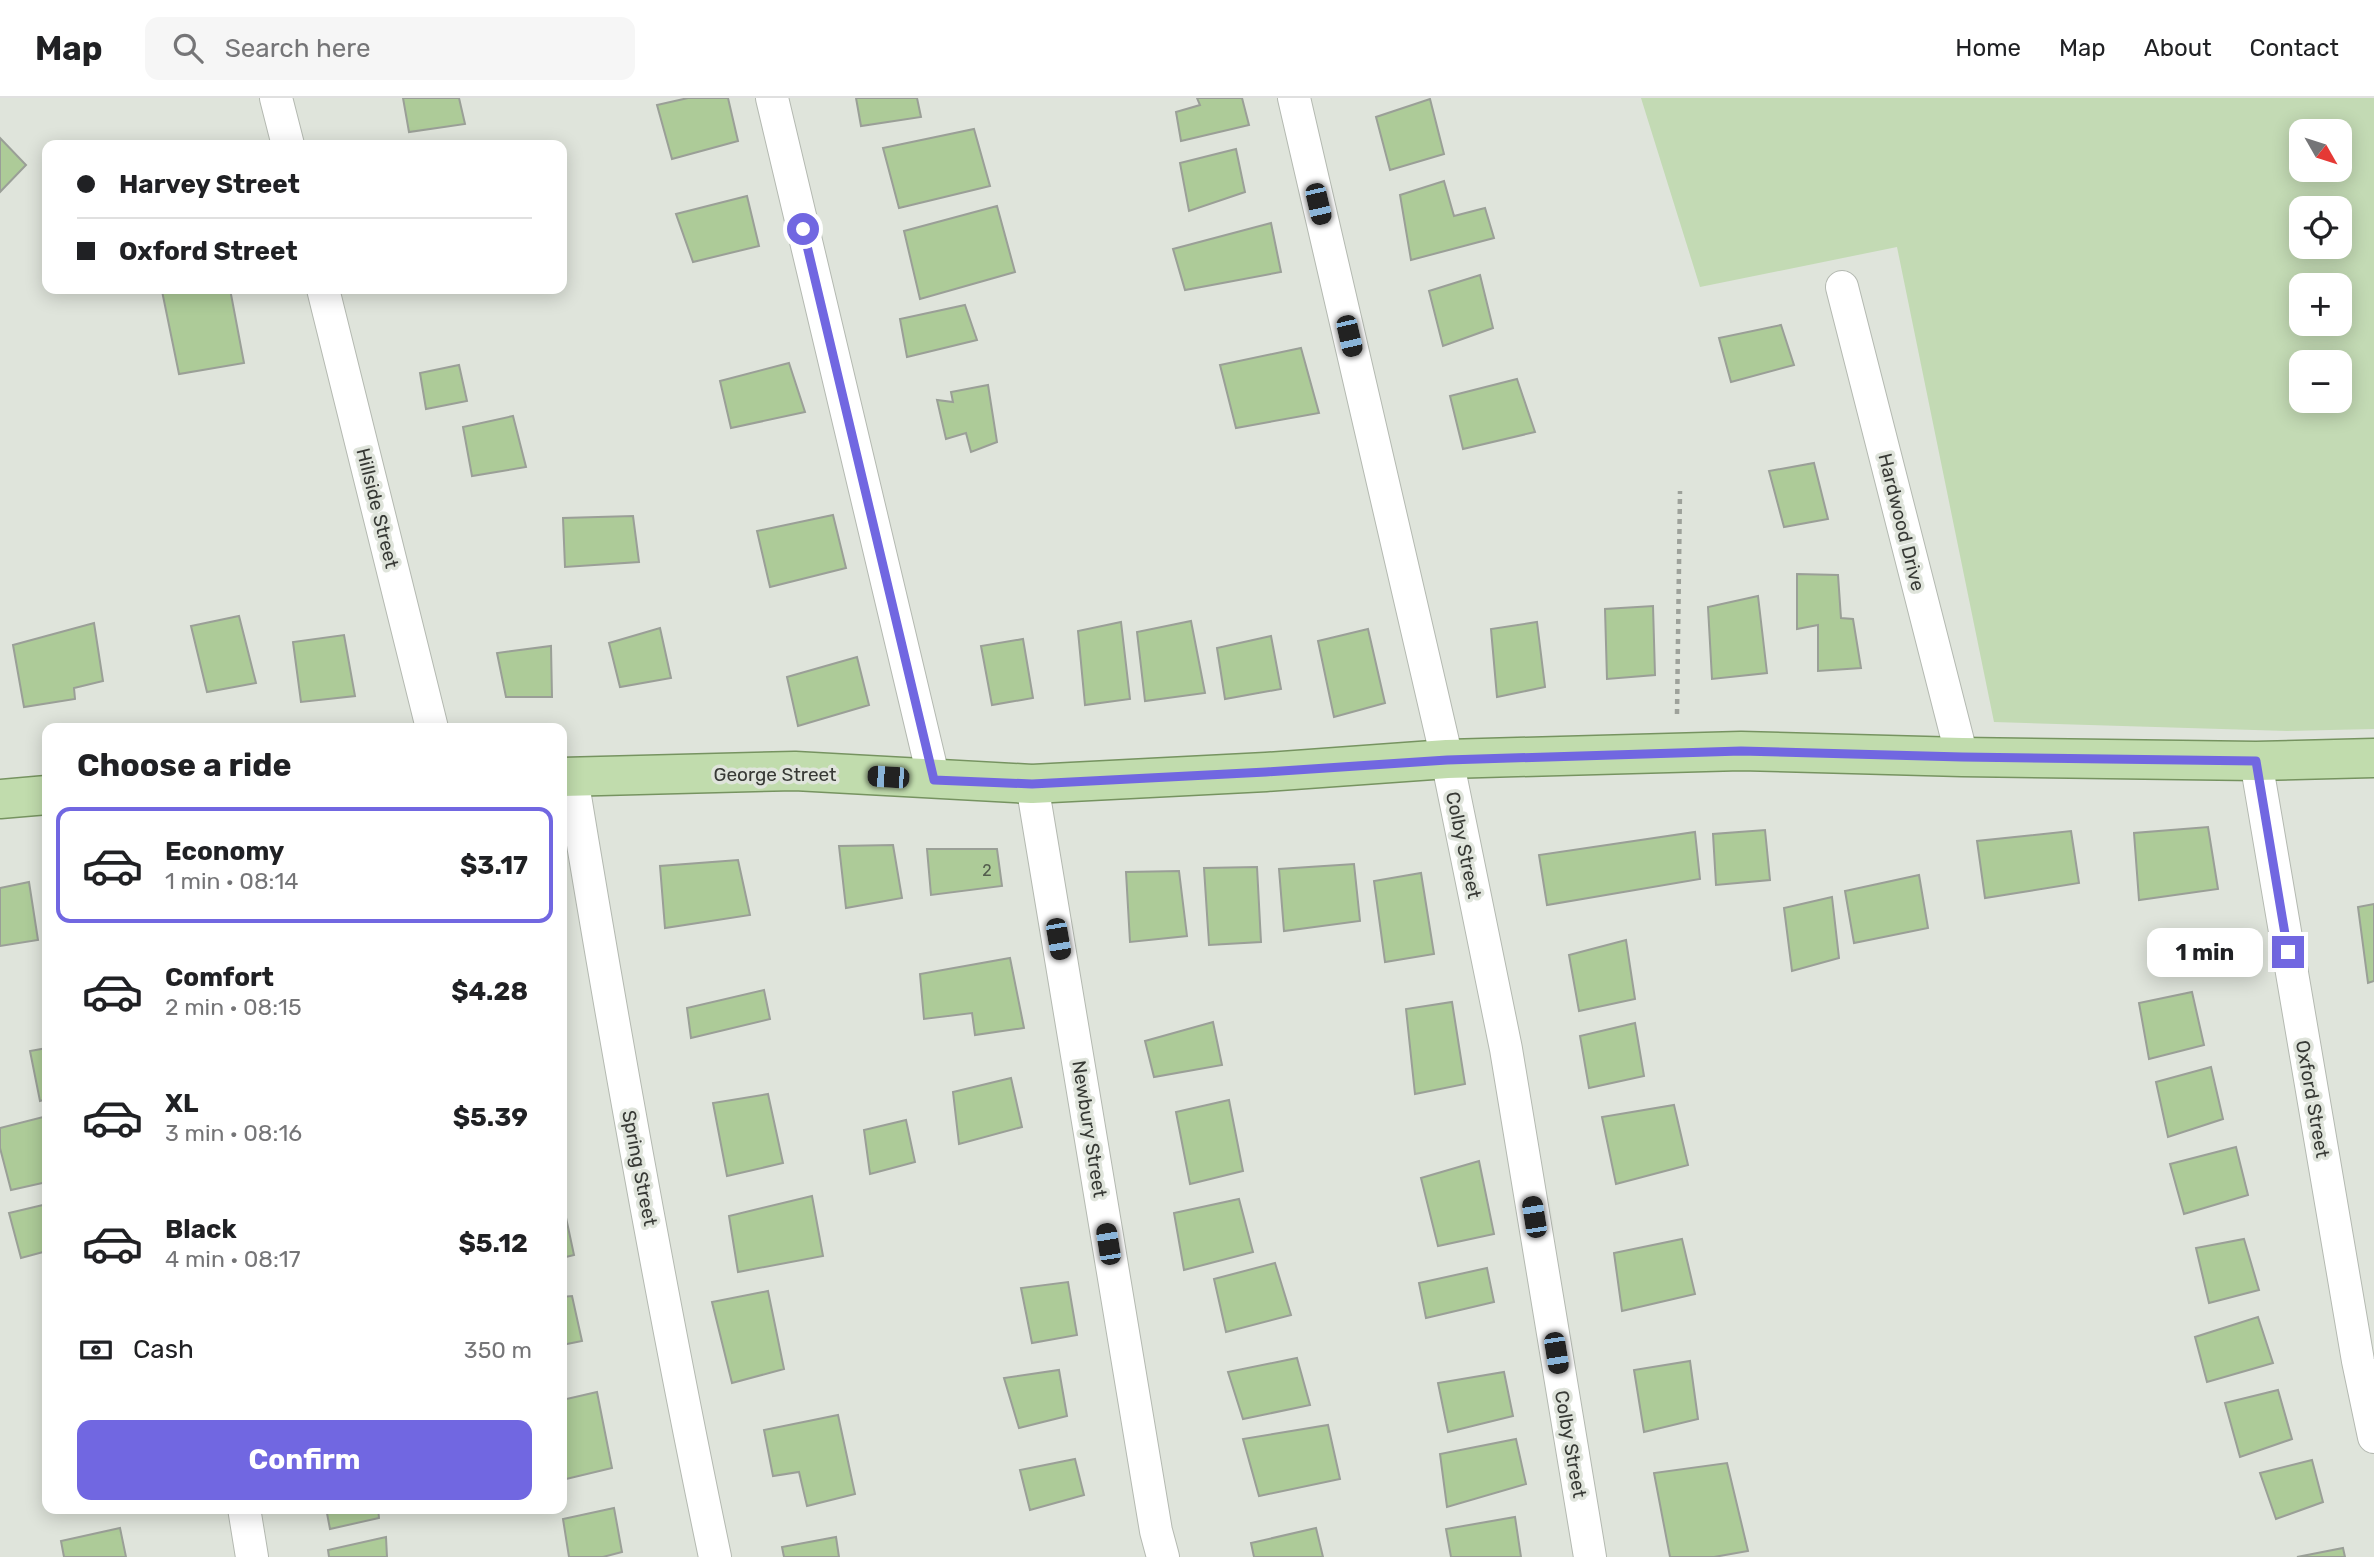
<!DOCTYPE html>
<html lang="en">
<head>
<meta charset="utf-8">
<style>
  :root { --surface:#fff; --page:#f6f6f6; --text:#202124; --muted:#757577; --line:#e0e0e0; --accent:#7167e1 }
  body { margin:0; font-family:Rubik,sans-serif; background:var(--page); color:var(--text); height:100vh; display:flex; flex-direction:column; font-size:26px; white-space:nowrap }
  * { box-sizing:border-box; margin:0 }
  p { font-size:23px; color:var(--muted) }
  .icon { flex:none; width:38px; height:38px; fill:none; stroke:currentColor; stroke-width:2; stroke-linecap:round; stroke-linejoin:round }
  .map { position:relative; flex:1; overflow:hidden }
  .details { position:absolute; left:42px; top:625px; width:525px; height:791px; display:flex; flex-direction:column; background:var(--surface); border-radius:14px; box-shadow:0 4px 18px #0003 }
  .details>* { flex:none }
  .banner { position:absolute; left:42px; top:42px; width:525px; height:154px; border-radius:14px; box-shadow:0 4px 18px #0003; display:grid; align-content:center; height:154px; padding:0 35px; background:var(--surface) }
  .needle { width:46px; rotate:129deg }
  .fabs { position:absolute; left:2289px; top:21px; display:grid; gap:14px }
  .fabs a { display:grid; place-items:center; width:63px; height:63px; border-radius:14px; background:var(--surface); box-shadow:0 4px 18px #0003; font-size:35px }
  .end { position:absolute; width:32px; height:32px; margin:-16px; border:9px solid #7167e1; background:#fff; box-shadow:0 0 0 4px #fff }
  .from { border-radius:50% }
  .bubble { position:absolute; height:49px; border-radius:14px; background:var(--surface); box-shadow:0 4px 18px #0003; font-size:23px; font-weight:700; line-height:49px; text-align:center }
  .car { position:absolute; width:21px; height:42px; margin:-21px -10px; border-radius:9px; box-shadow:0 0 5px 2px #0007; background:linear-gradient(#222 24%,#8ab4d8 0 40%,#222 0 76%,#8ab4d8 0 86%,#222 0) }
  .banner b { display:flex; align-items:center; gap:24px; height:66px; font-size:26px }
  .banner b+b { border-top:2px solid var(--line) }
  .banner i { width:18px; height:18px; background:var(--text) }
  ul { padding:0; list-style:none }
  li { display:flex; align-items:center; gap:21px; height:116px; margin:0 14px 10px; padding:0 21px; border:4px solid transparent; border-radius:14px }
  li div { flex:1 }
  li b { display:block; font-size:26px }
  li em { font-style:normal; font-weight:700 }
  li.on { border-color:var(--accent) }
  li>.icon { width:63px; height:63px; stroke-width:1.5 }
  h2 { padding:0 35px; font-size:32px; line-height:84px }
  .pay { display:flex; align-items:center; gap:18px; height:77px; padding:0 35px; font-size:26px }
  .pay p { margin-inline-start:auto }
  .action { display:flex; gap:14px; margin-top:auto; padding:14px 35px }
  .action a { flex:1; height:80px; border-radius:14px; background:var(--accent); color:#fff; font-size:28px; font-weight:700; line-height:80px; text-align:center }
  header { display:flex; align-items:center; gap:42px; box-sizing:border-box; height:98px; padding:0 35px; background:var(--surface); border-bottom:2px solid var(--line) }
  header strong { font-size:33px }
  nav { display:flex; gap:38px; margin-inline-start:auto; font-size:24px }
  .search { width:490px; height:63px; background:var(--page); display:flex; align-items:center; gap:18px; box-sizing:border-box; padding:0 24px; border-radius:14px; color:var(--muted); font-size:26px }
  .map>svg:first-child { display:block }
</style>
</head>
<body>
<header>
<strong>Map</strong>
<div class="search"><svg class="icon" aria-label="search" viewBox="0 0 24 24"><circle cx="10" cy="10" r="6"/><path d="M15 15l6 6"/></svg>Search here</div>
<nav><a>Home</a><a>Map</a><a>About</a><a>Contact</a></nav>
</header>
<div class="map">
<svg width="2374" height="1459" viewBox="0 0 2374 1459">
  <rect width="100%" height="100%" fill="#dfe4db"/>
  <path fill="#c3dab4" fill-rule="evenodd" d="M1641,0H2374V631L2287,633L1994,624L1897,149L1700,189ZM2301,33H2340V72H2301ZM2301,110H2340V149H2301ZM2301,187H2340V226H2301ZM2301,264H2340V303H2301Z"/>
  <path fill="#adcb98" stroke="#9a9f97" stroke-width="2" d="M403,0H459L465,26L409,34Z
    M688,0H728L738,43L672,61L657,7Z
    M856,0H917L921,19L861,28Z
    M1197,0H1242L1249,27L1181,43L1176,14L1200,7Z
    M1430,1L1444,56L1390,72L1376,19Z
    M974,31L990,88L899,110L883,50Z
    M0,40L26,67L0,94Z
    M1236,51L1245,94L1189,113L1180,65Z
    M1444,83L1454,118L1485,110L1494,140L1411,162L1400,97Z
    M747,98L759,148L693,164L676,116Z
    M997,108L1015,174L920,201L904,133Z
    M1271,125L1281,174L1185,192L1173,151Z
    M1480,177L1493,230L1443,248L1429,193Z
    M171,191H230L244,265L179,276L162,193Z
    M965,207L977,242L907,259L900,221Z
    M1781,227L1794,267L1731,284L1719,240Z
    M1301,250L1319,315L1236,330L1220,267Z
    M789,265L805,314L731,330L720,283Z
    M459,267L467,303L426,311L420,275Z
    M1517,281L1535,334L1463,351L1450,298Z
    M988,287L997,344L971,354L966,335L946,341L937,302L953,304L951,294Z
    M513,318L526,369L472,378L463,329Z
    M1814,365L1828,421L1784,429L1769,373Z
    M833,417L846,470L770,489L757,433Z
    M633,418L639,464L565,469L563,420Z
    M1797,476L1838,477L1841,520L1853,521L1861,570L1818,573V527L1797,531Z
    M1758,498L1767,575L1712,581L1708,509Z
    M1653,508L1655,577L1607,581L1605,511Z
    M239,518L256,585L207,594L191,528Z
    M1191,523L1205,595L1145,603L1137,534Z
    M1121,524L1130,601L1085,607L1078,533Z
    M1537,524L1545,589L1497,599L1491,531Z
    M94,525L103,583L74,590L75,601L24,609L13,547Z
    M660,530L671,580L620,589L609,545Z
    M1368,531L1385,605L1334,619L1318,543Z
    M344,537L355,598L301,604L293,544Z
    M1271,538L1281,591L1225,601L1217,550Z
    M1023,541L1033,600L992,607L981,548Z
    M551,548L552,599H506L497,555Z
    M857,559L869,607L798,628L787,579Z
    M2208,729L2218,791L2139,802L2134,735Z
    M1765,732L1770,782L1716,787L1713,736Z
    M2071,733L2079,785L1985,800L1977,743Z
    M1695,734L1700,781L1547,807L1539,757Z
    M893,747L902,800L846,810L839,748Z
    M927,751H997L1002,788L931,797Z
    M738,762L750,817L665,830L660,768Z
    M1354,766L1360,823L1284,833L1279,771Z
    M1257,769L1261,844L1209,847L1204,770Z
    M1179,773L1187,838L1130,844L1126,774Z
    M1421,775L1434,856L1385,864L1374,783Z
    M1919,777L1928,830L1854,845L1845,793Z
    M29,784L38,842L0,848V790Z
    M1832,799L1839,860L1792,873L1784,810Z
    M2374,806V883L2368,885L2358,809Z
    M1626,842L1635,901L1579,913L1569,857Z
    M1010,860L1024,930L975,937L972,915L924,921L920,876Z
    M764,892L770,921L691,940L687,910Z
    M2192,894L2204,947L2149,961L2139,905Z
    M1452,904L1465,986L1415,996L1406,911Z
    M1213,924L1222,967L1154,979L1145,943Z
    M1635,925L1644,978L1589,990L1580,938Z
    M47,950V1001L40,1003L30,953Z
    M2211,969L2223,1021L2168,1039L2156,984Z
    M1011,980L1022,1029L959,1046L953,994Z
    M768,996L783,1065L727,1078L713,1005Z
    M1229,1002L1243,1073L1190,1086L1176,1014Z
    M1674,1007L1688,1067L1616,1086L1602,1019Z
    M47,1018V1084L11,1092L0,1050V1030Z
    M906,1022L915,1064L870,1076L864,1032Z
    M2236,1049L2248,1097L2184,1116L2170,1066Z
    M1479,1063L1494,1136L1438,1148L1421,1080Z
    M812,1098L823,1158L738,1174L729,1118Z
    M1239,1101L1253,1154L1184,1172L1174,1115Z
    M47,1106V1153L21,1160L9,1115Z
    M565,1115L574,1157L562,1160V1116Z
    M1682,1141L1695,1196L1622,1213L1614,1155Z
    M2244,1141L2259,1192L2209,1205L2196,1150Z
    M1275,1165L1291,1217L1226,1234L1214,1181Z
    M1487,1170L1494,1204L1426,1220L1419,1185Z
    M1068,1184L1077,1237L1032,1245L1021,1190Z
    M768,1193L784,1271L732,1285L712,1204Z
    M572,1198L582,1243L562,1247V1199Z
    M2258,1219L2273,1265L2207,1284L2195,1239Z
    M1297,1260L1310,1307L1243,1321L1228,1274Z
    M1690,1263L1698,1321L1644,1334L1634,1272Z
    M1059,1272L1067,1318L1019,1330L1004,1280Z
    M1504,1274L1513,1318L1448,1334L1438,1285Z
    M2278,1292L2292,1341L2240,1359L2225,1305Z
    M597,1294L612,1370L562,1382V1302Z
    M838,1317L855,1396L807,1408L799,1374L773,1378L764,1332Z
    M1328,1327L1340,1381L1259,1398L1243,1341Z
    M1516,1341L1526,1386L1447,1409L1440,1356Z
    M1075,1361L1084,1397L1030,1412L1020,1372Z
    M2312,1362L2323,1404L2276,1421L2260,1375Z
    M1727,1365L1748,1453L1714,1459H1670L1654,1375Z
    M326,1410H378L379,1420L330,1431Z
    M614,1410L622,1454L603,1459H569L563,1421Z
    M1515,1419L1521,1459H1451L1446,1431Z
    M120,1430L126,1459H64L61,1443Z
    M1316,1430L1323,1459H1254L1251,1445Z
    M386,1439L387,1459H329L328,1452Z
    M836,1439L839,1459H784L782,1449Z
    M2343,1450L2345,1459H2297Z"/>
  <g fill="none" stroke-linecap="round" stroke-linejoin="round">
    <g stroke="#b4b9b1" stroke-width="34">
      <path id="minor" d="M276,0L288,47
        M772,0L934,682
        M1294,0L1447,661L1506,951L1590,1459
        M1842,189L1962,659
        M323,191L432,630
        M2256,663L2358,1263L2374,1339
        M572,680C615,941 661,1201 715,1459
        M1032,686L1156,1433L1163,1459
        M244,1410L252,1459"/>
    </g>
    <g stroke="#769360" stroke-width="41">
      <path id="primary" d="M562,679L795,673L1032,686L1266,674L1447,661L1741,653L1962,659L2256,663L2374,660
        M0,701L47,697"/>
    </g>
    <path stroke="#9da19a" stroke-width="4.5" stroke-dasharray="5 5" stroke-linecap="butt" d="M1677,616L1680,393"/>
    <use href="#minor" stroke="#fff" stroke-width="32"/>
    <use href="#primary" stroke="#c1dcad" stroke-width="38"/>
  </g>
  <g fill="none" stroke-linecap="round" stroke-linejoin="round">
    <path stroke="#7167e1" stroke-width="9" d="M803,131L934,682L1032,686L1266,674L1447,662L1741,653L1962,659L2256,663L2288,854"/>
  </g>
  <g text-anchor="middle" stroke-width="7" stroke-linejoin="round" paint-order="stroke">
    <g font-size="16" fill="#545e4e">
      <text x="987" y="778">2</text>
    </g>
    <g font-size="19" fill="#373935" stroke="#dfe4db">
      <text transform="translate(378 410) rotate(76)" y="7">Hillside Street</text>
      <text transform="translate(1902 424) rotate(76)" y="7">Hardwood Drive</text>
      <text x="775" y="683">George Street</text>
      <text transform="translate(1464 747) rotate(78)" y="7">Colby Street</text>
      <text transform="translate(2313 1001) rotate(80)" y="7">Oxford Street</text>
      <text transform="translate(1090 1031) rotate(81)" y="7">Newbury Street</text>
      <text transform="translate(640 1070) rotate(79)" y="7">Spring Street</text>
      <text transform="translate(1571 1346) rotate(80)" y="7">Colby Street</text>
    </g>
  </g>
</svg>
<div class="fabs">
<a><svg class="needle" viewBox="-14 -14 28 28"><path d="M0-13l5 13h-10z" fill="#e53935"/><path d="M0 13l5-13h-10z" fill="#757577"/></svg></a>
<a><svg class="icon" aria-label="locate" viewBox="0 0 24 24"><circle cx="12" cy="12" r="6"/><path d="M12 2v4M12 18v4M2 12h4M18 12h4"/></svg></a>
<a>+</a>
<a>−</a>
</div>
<i class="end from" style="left:803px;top:131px"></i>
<i class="end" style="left:2288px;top:854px"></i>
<div class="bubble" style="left:2147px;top:830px;width:116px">1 min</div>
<i class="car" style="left:1318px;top:106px;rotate:167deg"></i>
<i class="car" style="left:1349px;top:238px;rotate:167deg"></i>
<i class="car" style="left:888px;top:679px;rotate:274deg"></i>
<i class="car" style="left:1058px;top:841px;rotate:170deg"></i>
<i class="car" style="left:1534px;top:1119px;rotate:351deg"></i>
<i class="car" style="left:1108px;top:1146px;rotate:351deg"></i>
<i class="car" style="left:1556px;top:1255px;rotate:171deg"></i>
<div class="banner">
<b><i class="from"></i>Harvey Street</b>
<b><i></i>Oxford Street</b>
</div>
<section class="details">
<h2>Choose a ride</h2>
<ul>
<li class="on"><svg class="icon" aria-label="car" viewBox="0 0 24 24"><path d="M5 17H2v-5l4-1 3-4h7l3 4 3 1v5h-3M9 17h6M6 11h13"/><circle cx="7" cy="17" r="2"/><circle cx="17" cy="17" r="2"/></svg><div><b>Economy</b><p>1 min · 08:14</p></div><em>$3.17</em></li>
<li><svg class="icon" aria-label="car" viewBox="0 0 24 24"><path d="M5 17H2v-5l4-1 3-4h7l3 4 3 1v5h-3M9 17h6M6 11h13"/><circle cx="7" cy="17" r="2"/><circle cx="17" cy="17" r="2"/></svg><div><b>Comfort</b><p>2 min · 08:15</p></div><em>$4.28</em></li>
<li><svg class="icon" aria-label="car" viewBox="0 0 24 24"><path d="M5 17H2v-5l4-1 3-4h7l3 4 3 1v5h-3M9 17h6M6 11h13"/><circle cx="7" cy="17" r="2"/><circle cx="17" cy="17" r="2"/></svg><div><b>XL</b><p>3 min · 08:16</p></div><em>$5.39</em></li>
<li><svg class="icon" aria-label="car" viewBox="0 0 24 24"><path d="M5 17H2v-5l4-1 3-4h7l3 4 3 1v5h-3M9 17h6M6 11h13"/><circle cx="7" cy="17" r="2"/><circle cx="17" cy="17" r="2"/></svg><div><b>Black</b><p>4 min · 08:17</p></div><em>$5.12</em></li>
</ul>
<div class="pay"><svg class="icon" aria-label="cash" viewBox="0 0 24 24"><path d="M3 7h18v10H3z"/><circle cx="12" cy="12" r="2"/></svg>Cash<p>350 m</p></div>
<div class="action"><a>Confirm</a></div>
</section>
</div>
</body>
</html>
